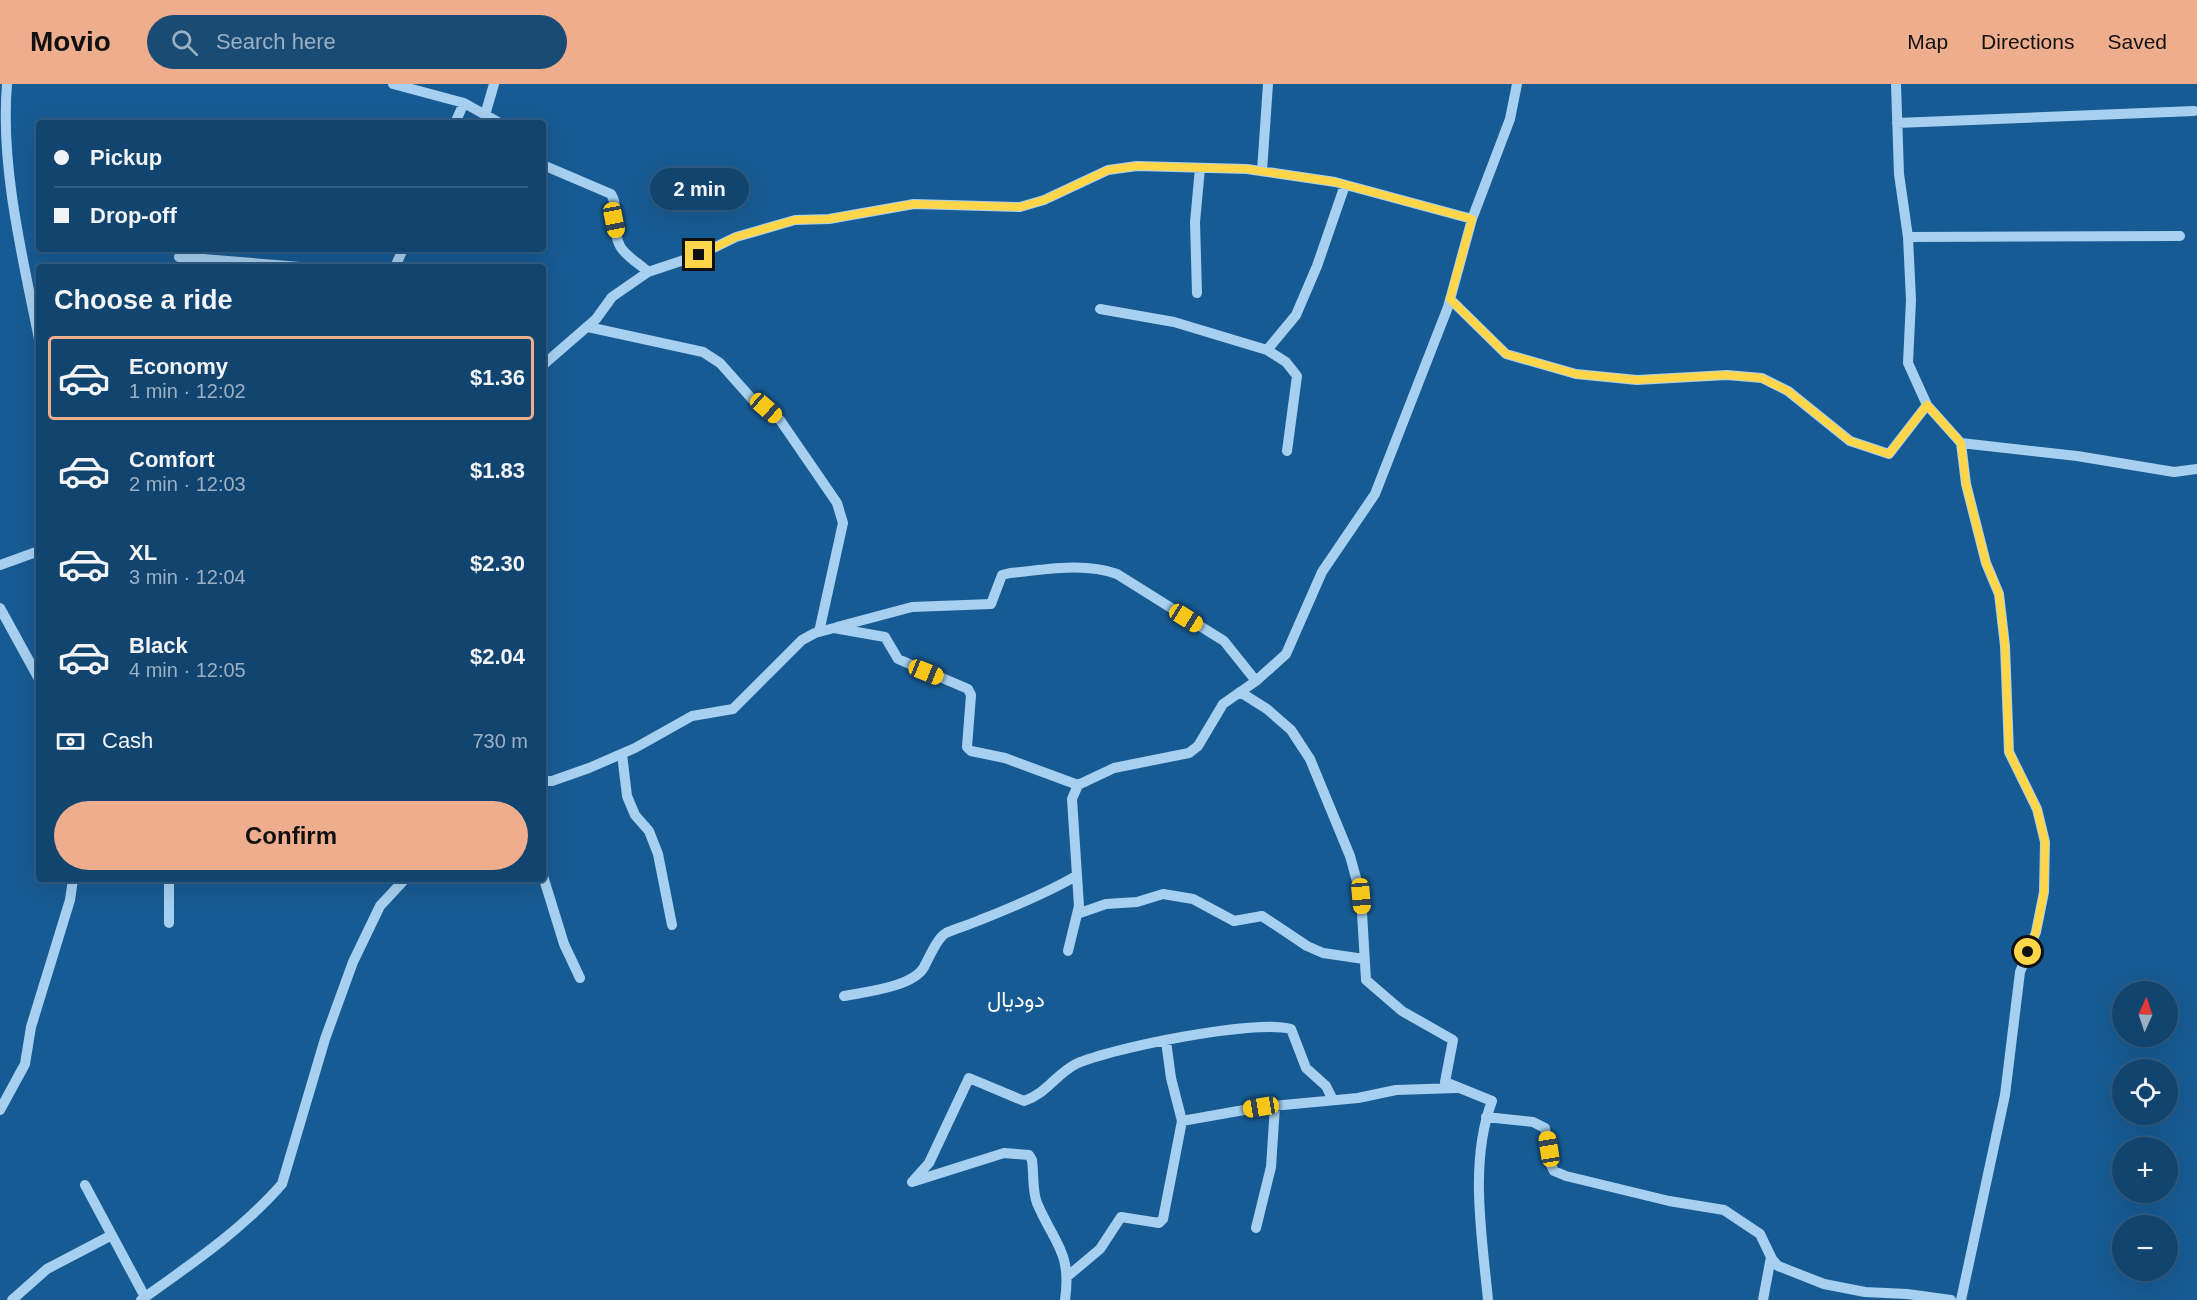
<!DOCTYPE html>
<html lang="en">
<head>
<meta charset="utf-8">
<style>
  :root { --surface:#11446f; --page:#1a4b74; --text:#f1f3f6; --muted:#9cb0c3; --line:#305c82; --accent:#eead8d }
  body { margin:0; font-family:Arial,Vazirmatn,sans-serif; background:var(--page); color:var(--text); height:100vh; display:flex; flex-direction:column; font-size:22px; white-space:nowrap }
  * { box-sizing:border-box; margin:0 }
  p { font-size:20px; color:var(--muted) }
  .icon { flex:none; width:33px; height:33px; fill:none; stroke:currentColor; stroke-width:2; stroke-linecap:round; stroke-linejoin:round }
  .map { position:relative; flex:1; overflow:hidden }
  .details { position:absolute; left:36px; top:180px; width:510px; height:618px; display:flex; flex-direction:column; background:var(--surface); border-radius:6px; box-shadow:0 6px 24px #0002,0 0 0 2px var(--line) }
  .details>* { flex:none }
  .top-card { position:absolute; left:36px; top:36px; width:510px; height:132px; border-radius:6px; box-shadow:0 6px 24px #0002,0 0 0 2px var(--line); display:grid; align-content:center; height:132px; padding:0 18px; background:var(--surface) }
  .needle { width:39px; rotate:3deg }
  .fabs { position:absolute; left:2112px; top:897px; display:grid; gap:12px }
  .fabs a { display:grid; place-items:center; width:66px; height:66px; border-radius:50%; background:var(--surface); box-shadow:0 6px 24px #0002,0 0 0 2px var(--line); font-size:30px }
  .end { position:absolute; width:27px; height:27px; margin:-14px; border:8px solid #ffd54a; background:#111; box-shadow:0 0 0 3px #111 }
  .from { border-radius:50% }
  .bubble { position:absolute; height:42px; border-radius:21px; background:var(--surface); box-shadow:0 6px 24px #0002,0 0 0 2px var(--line); font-size:20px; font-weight:600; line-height:42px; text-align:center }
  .car { position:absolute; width:18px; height:36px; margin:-18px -9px; border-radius:8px; box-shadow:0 0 4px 2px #0007; background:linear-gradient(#f5c518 24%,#345 0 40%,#f5c518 0 76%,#345 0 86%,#f5c518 0) }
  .top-card b { display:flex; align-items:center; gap:21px; height:57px; font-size:22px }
  .top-card b+b { border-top:2px solid var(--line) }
  .top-card i { width:15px; height:15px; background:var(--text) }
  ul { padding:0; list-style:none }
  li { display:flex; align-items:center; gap:18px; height:84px; margin:0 12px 9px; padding:0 6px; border:3px solid transparent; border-radius:6px }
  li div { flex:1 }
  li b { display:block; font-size:22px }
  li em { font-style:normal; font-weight:600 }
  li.selected { border-color:var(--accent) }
  li>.icon { width:54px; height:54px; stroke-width:1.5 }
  h2 { padding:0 18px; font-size:27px; line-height:72px }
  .pay { display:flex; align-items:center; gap:15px; height:66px; padding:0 18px; font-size:22px }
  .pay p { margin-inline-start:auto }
  .primary-button { display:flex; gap:12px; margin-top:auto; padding:12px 18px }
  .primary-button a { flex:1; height:69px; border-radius:36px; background:var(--accent); color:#111; font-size:24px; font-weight:600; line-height:69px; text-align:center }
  header { display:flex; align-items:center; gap:36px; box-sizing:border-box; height:84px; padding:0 30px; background:var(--accent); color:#111 }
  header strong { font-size:28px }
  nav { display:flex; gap:33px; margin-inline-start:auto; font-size:21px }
  .search { width:420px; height:54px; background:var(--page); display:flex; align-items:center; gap:15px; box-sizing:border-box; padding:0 21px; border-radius:33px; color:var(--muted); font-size:22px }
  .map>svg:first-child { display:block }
</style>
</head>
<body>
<header>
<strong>Movio</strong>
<div class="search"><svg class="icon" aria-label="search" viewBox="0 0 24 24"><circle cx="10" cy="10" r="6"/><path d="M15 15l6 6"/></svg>Search here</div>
<nav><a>Map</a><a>Directions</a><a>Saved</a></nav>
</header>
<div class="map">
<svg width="2197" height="1216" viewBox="0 0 2197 1216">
  <rect width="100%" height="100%" fill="#175b94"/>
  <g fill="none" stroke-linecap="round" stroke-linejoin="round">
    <path stroke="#a7d0f0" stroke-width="10" d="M7,0C0,83 23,175 39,255
      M393,0L464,19L500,39
      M1896,0L1899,90L1908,153L1911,216L1908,279L1927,321L1961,359L1966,400L1986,479L1999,510L2005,562L2009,668L2037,725L2045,758L2044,808L2036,848L2020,888L2005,1011L1961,1216
      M485,31L494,0
      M455,39L464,19
      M1897,39L2194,27
      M543,81L611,110C620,124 611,146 620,162C625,172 640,180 648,188
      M1262,87L1268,0
      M1908,153L2180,152
      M179,173L300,183
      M395,183L403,165
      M1197,209L1195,138L1200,84
      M1450,215L1506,270L1576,290L1637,296L1727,291L1762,294L1788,307L1850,357L1889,370L1927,321
      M1100,225L1174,238L1267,266L1286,278L1297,292L1287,367
      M588,243L703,268L720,279L752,315L780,336L837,419L843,439L819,548
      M1267,266L1296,231L1317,182L1345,101
      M543,281L596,235L612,213L648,188L699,171L736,153L795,136L829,135L914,120L1020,123L1044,116L1108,86L1137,82L1247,85L1335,98L1472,135
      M1961,359L2077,372L2174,388L2197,385
      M0,481L39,467
      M0,524L39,595
      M837,543L912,523L991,520L1002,491L1010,489C1045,486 1083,478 1117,490L1224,557L1256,597
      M1240,608L1267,625L1291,646L1310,675L1350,772L1361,812L1366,896L1402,927L1453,956L1445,998L1492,1017C1469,1078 1482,1152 1488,1216
      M622,670L627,712L635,731L649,747L658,770L672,841
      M543,697H552L589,684L635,664L692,632L733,625L802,556L815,549L834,544L885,553L898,575L968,605L971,611L967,663L971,667L1005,674L1078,701
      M543,792L564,860L580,894
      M169,795V839
      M1077,830L1106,820L1137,818L1163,810L1193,815L1234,837L1262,832L1307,862L1323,869L1364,875
      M1068,867L1079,822L1072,715L1078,701L1114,684L1189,669L1198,662L1223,620L1256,597L1286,570L1322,488L1375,410L1448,223L1472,135L1510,35L1517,0
      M844,912C865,908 913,903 924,883C929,874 937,854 946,849C956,844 969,841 980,836C1013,823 1045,810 1076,792
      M1166,957L1171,994L1182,1037
      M0,1026L25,980L31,943L70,816L73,795
      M1486,1033L1533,1038L1545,1044L1550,1079L1554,1087L1566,1092L1669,1117L1724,1126L1760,1150L1772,1175L1778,1182L1824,1200L1865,1208L1907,1210L1951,1216
      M912,1098L929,1079L969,994L1024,1017C1046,1010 1056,990 1076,980C1111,964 1255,935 1291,945L1306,984L1326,1002L1333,1016
      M912,1098L1004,1069L1029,1071L1032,1076C1034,1090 1032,1106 1037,1119C1054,1159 1072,1168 1065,1216
      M85,1101L145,1213
      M1256,1144L1271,1083L1275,1022
      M1069,1191L1100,1165L1121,1133L1159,1139L1163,1135L1182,1037L1261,1023L1358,1014L1396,1006L1457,1004
      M12,1216L47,1185L110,1152
      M141,1216C190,1181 242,1146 282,1100L325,955L353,878L380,822L405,795
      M1763,1216L1771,1173"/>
  </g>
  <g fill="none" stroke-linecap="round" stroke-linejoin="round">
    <path stroke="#ffd54a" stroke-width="8" d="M699,171L736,153L795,136L829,135L914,120L1020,123L1044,116L1108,86L1137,82L1247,85L1335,98L1472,135L1450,215L1506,270L1576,290L1637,296L1726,291L1761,294L1788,307L1850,357L1889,370L1927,321L1961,359L1966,400L1986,479L1999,510L2005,562L2009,668L2037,725L2045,758L2044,808L2036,848L2028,868"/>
  </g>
  <g text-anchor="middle" stroke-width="4.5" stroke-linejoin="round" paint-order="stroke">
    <g font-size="22" fill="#fff" stroke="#175b94">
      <text x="1016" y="923">دودیال</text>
    </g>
  </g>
</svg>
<div class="fabs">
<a><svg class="needle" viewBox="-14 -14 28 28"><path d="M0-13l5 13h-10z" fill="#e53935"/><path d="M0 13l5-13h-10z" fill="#9cb0c3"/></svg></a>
<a><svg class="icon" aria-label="locate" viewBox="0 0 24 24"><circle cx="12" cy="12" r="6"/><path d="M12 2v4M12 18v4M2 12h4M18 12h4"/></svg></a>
<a>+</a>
<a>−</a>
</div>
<i class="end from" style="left:2028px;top:868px"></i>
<i class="end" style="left:699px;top:171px"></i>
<div class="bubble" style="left:650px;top:84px;width:99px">2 min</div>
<i class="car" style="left:614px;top:136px;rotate:169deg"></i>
<i class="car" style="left:766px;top:324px;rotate:131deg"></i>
<i class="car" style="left:1186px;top:534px;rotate:122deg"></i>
<i class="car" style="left:926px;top:588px;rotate:112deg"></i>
<i class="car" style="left:1361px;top:812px;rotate:175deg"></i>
<i class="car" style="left:1261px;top:1023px;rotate:261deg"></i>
<i class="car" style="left:1549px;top:1065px;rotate:351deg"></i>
<div class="top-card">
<b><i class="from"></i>Pickup</b>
<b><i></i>Drop-off</b>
</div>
<section class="details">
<h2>Choose a ride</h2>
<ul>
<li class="selected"><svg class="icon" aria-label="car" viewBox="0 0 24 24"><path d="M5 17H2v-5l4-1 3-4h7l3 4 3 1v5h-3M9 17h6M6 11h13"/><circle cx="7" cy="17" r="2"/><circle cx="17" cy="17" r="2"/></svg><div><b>Economy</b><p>1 min · 12:02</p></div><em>$1.36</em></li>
<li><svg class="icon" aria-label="car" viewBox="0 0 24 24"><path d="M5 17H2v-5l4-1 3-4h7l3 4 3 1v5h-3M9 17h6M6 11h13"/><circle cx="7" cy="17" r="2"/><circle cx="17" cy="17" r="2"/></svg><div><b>Comfort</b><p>2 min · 12:03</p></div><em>$1.83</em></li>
<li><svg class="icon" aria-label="car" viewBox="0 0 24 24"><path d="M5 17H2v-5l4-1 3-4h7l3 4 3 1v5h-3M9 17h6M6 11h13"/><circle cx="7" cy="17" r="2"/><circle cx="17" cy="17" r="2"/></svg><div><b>XL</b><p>3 min · 12:04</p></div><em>$2.30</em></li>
<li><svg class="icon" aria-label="car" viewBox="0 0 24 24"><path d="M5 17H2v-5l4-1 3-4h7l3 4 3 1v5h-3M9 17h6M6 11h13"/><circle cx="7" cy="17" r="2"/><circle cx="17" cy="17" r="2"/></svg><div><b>Black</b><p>4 min · 12:05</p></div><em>$2.04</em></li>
</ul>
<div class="pay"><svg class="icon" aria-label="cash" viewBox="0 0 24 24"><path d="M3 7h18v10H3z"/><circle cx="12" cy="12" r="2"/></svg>Cash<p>730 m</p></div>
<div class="primary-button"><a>Confirm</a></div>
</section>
</div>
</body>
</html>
